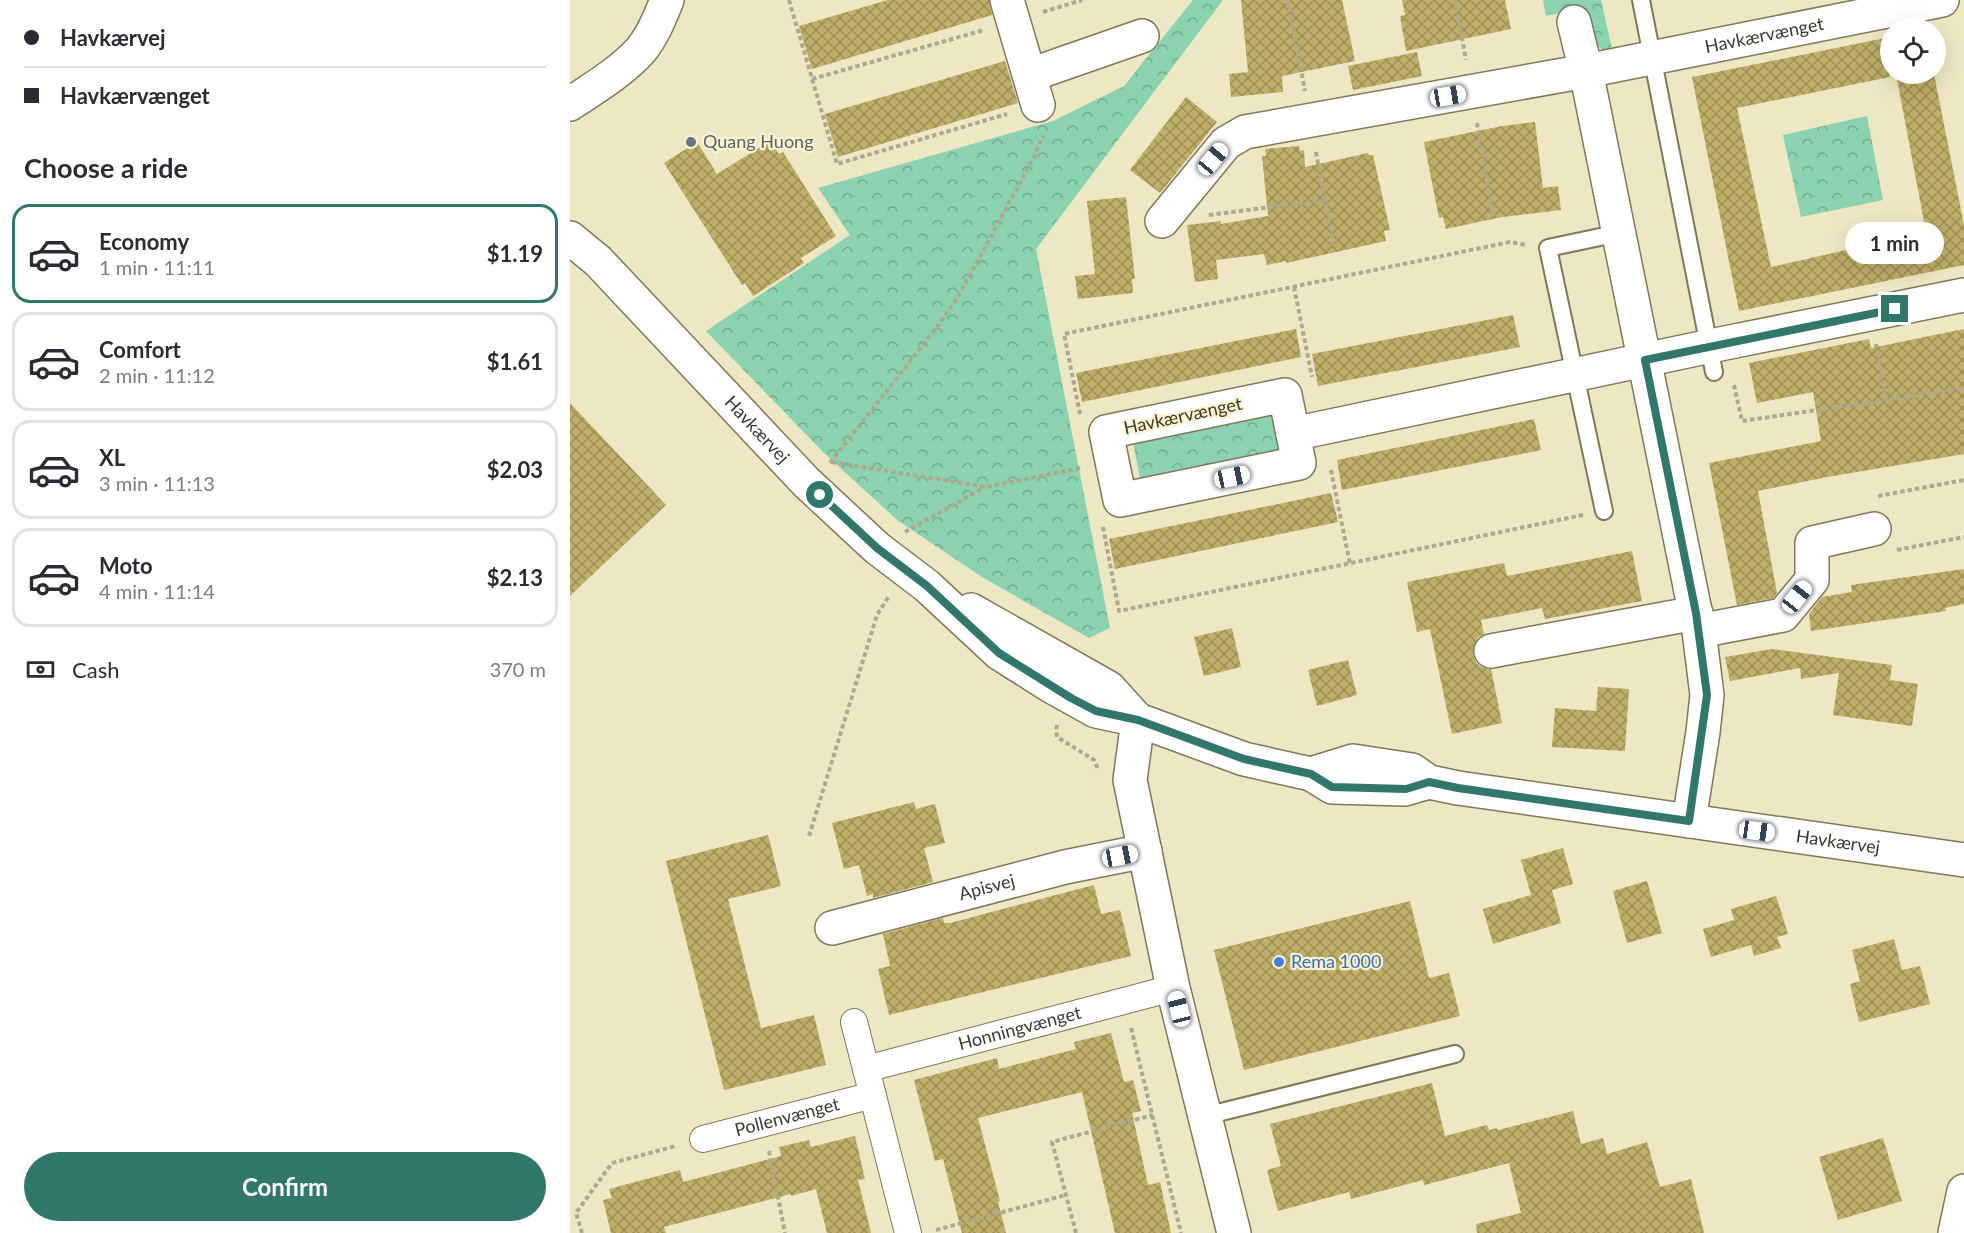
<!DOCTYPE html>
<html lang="en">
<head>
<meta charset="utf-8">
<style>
  :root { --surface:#fff; --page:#f7f7f7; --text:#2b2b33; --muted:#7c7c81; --line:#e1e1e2; --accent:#31776c }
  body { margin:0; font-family:Lato,sans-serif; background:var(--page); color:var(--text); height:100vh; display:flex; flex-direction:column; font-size:22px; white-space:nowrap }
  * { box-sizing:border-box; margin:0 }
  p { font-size:20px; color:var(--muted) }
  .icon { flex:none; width:33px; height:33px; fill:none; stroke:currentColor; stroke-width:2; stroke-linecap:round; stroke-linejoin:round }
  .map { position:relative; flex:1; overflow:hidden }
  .side { display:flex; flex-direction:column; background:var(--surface); width:570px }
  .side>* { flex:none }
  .banner { display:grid; align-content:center; height:132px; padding:0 24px; background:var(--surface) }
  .tools { position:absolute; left:1310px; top:18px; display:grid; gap:12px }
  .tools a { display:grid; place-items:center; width:66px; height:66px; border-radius:50%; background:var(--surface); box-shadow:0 6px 24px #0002; font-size:30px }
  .end { position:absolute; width:27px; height:27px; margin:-14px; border:8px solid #31776c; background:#fff; box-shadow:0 0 0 3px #fff }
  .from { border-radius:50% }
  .bubble { position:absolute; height:42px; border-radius:21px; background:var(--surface); box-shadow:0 6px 24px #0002; font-size:20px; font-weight:700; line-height:42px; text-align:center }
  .car { position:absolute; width:18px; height:36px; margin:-18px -9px; border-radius:8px; box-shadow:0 0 4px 2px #0007; background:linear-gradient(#fff 24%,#345 0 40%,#fff 0 76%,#345 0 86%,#fff 0) }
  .banner b { display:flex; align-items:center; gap:21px; height:57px; font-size:22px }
  .banner b+b { border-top:2px solid var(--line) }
  .banner i { width:15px; height:15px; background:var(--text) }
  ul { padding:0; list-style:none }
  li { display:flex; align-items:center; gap:18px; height:99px; margin:0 12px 9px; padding:0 12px; border:3px solid var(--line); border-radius:18px }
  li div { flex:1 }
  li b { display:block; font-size:22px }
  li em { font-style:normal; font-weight:700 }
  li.current { border-color:var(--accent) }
  li>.icon { width:54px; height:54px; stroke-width:1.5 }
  h2 { padding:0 24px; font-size:27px; line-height:72px }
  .pay { display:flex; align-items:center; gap:15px; height:66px; padding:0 24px; font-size:22px }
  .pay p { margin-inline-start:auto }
  .cta { display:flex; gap:12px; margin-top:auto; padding:12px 24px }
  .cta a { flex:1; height:69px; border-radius:36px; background:var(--accent); color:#fff; font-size:24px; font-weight:700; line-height:69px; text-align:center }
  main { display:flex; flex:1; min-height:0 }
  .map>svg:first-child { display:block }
</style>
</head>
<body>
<main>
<section class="side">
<div class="banner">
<b><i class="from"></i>Havkærvej</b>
<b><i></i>Havkærvænget</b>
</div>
<h2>Choose a ride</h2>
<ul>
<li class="current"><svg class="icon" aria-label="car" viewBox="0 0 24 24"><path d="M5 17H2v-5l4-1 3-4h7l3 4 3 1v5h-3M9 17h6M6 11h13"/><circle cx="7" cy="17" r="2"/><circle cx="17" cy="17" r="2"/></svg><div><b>Economy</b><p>1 min · 11:11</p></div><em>$1.19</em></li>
<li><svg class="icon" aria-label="car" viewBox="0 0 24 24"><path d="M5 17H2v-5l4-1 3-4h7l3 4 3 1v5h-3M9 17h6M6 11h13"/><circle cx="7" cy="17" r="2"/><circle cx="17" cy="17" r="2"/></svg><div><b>Comfort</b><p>2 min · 11:12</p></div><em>$1.61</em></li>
<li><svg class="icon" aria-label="car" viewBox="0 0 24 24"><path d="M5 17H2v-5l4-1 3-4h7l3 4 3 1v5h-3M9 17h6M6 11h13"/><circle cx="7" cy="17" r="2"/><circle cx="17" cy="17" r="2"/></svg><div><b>XL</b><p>3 min · 11:13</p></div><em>$2.03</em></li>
<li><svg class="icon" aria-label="car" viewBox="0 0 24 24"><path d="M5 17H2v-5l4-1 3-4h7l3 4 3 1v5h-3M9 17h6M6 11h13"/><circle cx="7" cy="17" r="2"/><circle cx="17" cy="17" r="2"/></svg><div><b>Moto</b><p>4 min · 11:14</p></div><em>$2.13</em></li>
</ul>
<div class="pay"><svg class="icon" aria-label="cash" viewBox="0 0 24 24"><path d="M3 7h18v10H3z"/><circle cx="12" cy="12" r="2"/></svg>Cash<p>370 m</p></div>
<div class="cta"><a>Confirm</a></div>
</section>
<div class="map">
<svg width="1394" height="1233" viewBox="0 0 1394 1233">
  <defs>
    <pattern id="park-crowns" width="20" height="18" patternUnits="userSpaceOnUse" patternTransform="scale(1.5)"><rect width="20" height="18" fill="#8ad2b0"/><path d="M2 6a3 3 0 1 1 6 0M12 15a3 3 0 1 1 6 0" fill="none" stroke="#72ab8f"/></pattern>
    <pattern id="building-cross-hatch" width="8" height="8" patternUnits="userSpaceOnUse" patternTransform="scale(1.5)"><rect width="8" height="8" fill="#beae68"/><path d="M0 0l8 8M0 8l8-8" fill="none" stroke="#9c8f56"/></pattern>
  </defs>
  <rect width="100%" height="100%" fill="#eee7c4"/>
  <path fill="url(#park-crowns)" d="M623,0H653L466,249L540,628L519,638L412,577L327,520L253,452L136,331L280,235L248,188L483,121L554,86Z
    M973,0H1031L1042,49L1035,51C1018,42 1018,26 1014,8L976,16Z
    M1297,116L1313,200L1231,217L1213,135Z
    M706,408L715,450L570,478L562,438Z"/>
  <path fill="url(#building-cross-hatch)" d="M318,0H419L422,15L242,69L229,26Z
    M671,0H772L785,61L712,76L713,92L661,97L659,74L678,72Z
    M832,0H935L941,29L836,51L830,16L835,15Z
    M1320,37V77L1167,108L1201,267L1356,232L1326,74H1364L1394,225V265L1169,311L1122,77Z
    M847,52L852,76L783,90L778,66Z
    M435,61L448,103L268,157L255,114Z
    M616,97L647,122L590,193L560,170Z
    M965,122L973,188L988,186L991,210L932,217L876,229L873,217L869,218L854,142L932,126Z
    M200,141L209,154L213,152L266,236L231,258L234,263L183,296L175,283L172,285L94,163L127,142L147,174Z
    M729,146L730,151L734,150L735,167L798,153L799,155H803L820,230L814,231L816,241L716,263V261L697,265L694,254L646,260L648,279L625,282L617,225L651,221V224L698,216L692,156H696L695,149Z
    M556,197L565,279H562L563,293L508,299L505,276L525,274L517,201Z
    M943,315L950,347L748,386L742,354Z
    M726,329L731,357L512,402L506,373Z
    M1394,329V454L1257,477L1188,491L1207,593L1203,598L1167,605L1139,463L1251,441L1243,392L1187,403L1179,363L1299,339L1301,348Z
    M0,403L96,505L0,596Z
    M964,419L971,450L772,490L767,460Z
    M761,493L768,522L545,569L539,539Z
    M1062,551L1072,601L975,619L972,608L911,620L914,634L908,637L904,644L903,655L907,664L914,668L921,669L932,723L882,734L860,629L847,632L837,582L934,563L937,576Z
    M1394,569V604L1375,608L1376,611L1241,631L1239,614L1252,597L1282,592L1281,585Z
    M662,628L671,667L634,676L624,637Z
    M1202,649L1322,665L1320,680L1348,684L1342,726L1263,715L1269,673L1231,679L1230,668L1160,681L1155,657Z
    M778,660L787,695L747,706L738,670Z
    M1028,687L1059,689L1055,751L982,747L985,708L1026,711Z
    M344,802L346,809L365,804L375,843L354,848L363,882L303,898V894L297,896L289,865L274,869L262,823Z
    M198,835L211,886L158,899L191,1028L244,1015L256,1065L154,1090L96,861Z
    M993,848L1003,884L982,890L991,923L923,944L913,909L961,895L951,860Z
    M1077,881L1092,933L1057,943L1043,891Z
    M524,885L531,914L550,910L561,956L319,1015L308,969L320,966L313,934L373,918L374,923H380Z
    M1206,896L1218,934L1207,937L1211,948L1184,956L1181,945L1141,957L1133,929L1164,920L1161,909Z
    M840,901L859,978L879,973L890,1016L674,1070L644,950Z
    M1324,939L1332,970L1350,966L1360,1004L1289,1022L1280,984L1290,981L1282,950Z
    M541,1033L554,1082L563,1080L571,1111L562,1113L578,1185L590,1182L601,1233H545L512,1092L408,1118L430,1201L428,1202L436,1233H392L373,1159L365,1161L344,1080L427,1058L429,1069L506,1049L504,1042Z
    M862,1083L875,1136L917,1125L919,1130L927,1128L928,1130L1003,1111L1011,1144L1033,1138L1037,1154L1077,1142L1090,1187L1121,1179L1134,1233H907L906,1224L951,1213L939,1163L854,1185L853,1180L781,1199L779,1192L708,1211L697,1170L711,1166L700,1124Z
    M285,1136L295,1179L288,1180L301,1233H257L246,1189L221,1196V1194L94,1227L96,1233H41L33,1200L42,1198L39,1189L110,1170L113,1182L211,1156L209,1147L239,1140L241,1147Z
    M1313,1138L1332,1201L1268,1220L1249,1157Z"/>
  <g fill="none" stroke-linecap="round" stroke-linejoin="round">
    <g stroke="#7f7859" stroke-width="20">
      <path id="service" d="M1071,0L1144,372
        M1034,511L978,248L1049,233
        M635,1116L885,1054"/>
    </g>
    <g stroke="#7f7859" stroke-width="28">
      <g id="pedestrian">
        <path d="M284,1022L338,1233"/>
        <path id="s1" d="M296,1069L603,988"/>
        <path id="s2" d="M133,1139L303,1095"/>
      </g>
    </g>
    <g stroke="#7f7859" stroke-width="36">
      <g id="minor">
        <path d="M437,0L468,105"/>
        <path d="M1004,22L1016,71L1129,631L1137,695L1133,732L1119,821"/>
        <path d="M460,75L572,36"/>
        <path d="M0,104C24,88 51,72 71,50C83,35 90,17 97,0"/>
        <path id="s3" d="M592,221L656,143L675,132L1016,71L1372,0"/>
        <path d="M715,395L729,463L550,500L536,432Z"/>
        <path d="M723,434L1155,343L1394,295"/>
        <path d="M1129,631L1213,615L1242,580V543L1304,529"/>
        <path d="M921,651L1126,613"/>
        <path d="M568,720L560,780L603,988L664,1233"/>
        <path id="s4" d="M262,928L495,867L575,851"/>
        <path d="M1385,1233L1394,1191"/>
      </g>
    </g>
    <g stroke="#7f7859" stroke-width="36">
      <g id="tertiary">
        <path id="s5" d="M0,238L28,261L236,482L307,548L357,586L429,653L481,686L526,711L568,720L674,759L741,774L762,787L835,789L859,782"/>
        <path d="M401,610L539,688L568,720"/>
        <path id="s6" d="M741,774L783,761L842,770L859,782L888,788L1394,860"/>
      </g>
    </g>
    <path stroke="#aea98e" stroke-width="4" stroke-dasharray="4.5 3" stroke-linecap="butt" d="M219,0L267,164L437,114
      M718,0L735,91
      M885,0L896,60
      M473,12L512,0
      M242,79L414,30
      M907,123L924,217
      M746,152L763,245
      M639,215L755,200
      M724,287L742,377
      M1306,344L1316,400L1394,388
      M1164,385L1172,421L1316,400
      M510,414L494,334L940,242L956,245
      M262,462L416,487L511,468
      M260,463L367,327L388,297L464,157L473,136
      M761,470L780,564
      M1308,496L1394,480
      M533,527L549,611L1013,515
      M335,532L415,487
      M1327,550L1394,537
      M487,725L486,731L487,737L524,760L528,769
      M239,836L307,615L319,596
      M561,1028L611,1233
      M199,1151L215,1233
      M366,1230L496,1195
      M12,1233L6,1213L42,1163L106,1146
      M506,1233L482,1142L583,1115"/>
    <use href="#service" stroke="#fff" stroke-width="16"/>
    <use href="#pedestrian" stroke="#fff" stroke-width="26"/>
    <use href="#minor" stroke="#fff" stroke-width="33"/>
    <use href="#tertiary" stroke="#fff" stroke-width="33"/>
  </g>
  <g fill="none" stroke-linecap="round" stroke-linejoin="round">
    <path stroke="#31776c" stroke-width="8" d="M250,495L307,548L357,586L429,653L501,698L526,711L568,720L674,759L741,774L762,787L836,789L859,782L888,788L1119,821L1137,695L1126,613L1075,360L1325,309"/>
  </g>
  <circle fill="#6b7280" stroke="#fbf4d1" stroke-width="2" cx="121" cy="142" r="6"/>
  <circle fill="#3f7fe0" stroke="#fbf4d1" stroke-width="2" cx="709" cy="962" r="6"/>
  <g text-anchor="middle" stroke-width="4.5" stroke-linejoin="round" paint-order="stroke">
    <g font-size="18" fill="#3b382b" stroke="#fbf4d1">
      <text dy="6" stroke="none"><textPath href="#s3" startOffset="651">Havkærvænget</textPath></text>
      <text transform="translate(613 416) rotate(-12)" y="6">Havkærvænget</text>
      <text dy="6" stroke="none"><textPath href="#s5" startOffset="268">Havkærvej</textPath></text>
      <text dy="6" stroke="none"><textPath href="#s6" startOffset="538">Havkærvej</textPath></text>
      <text dy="6" stroke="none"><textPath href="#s4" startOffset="160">Apisvej</textPath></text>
      <text dy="6" stroke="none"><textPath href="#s1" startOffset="159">Honningvænget</textPath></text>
      <text dy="6" stroke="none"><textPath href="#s2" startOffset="87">Pollenvænget</textPath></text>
    </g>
    <g font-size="18" fill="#5b616d" stroke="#fbf4d1" text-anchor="start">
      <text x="133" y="148">Quang Huong</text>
    </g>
    <g font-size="18" fill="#366cbe" stroke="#fbf4d1" text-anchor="start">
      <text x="721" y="968">Rema 1000</text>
    </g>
  </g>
</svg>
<div class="tools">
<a><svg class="icon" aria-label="locate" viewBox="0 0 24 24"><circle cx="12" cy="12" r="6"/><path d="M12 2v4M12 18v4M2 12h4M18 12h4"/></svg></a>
</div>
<i class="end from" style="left:250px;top:495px"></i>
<i class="end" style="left:1325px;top:309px"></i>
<div class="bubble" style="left:1275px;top:222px;width:99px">1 min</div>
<i class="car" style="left:878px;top:96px;rotate:80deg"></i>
<i class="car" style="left:643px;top:159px;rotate:40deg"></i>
<i class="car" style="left:662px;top:477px;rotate:78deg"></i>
<i class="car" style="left:1227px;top:597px;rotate:39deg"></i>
<i class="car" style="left:1187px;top:831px;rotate:98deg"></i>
<i class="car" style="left:550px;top:856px;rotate:79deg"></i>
<i class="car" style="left:609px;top:1009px;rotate:346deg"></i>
</div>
</main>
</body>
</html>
